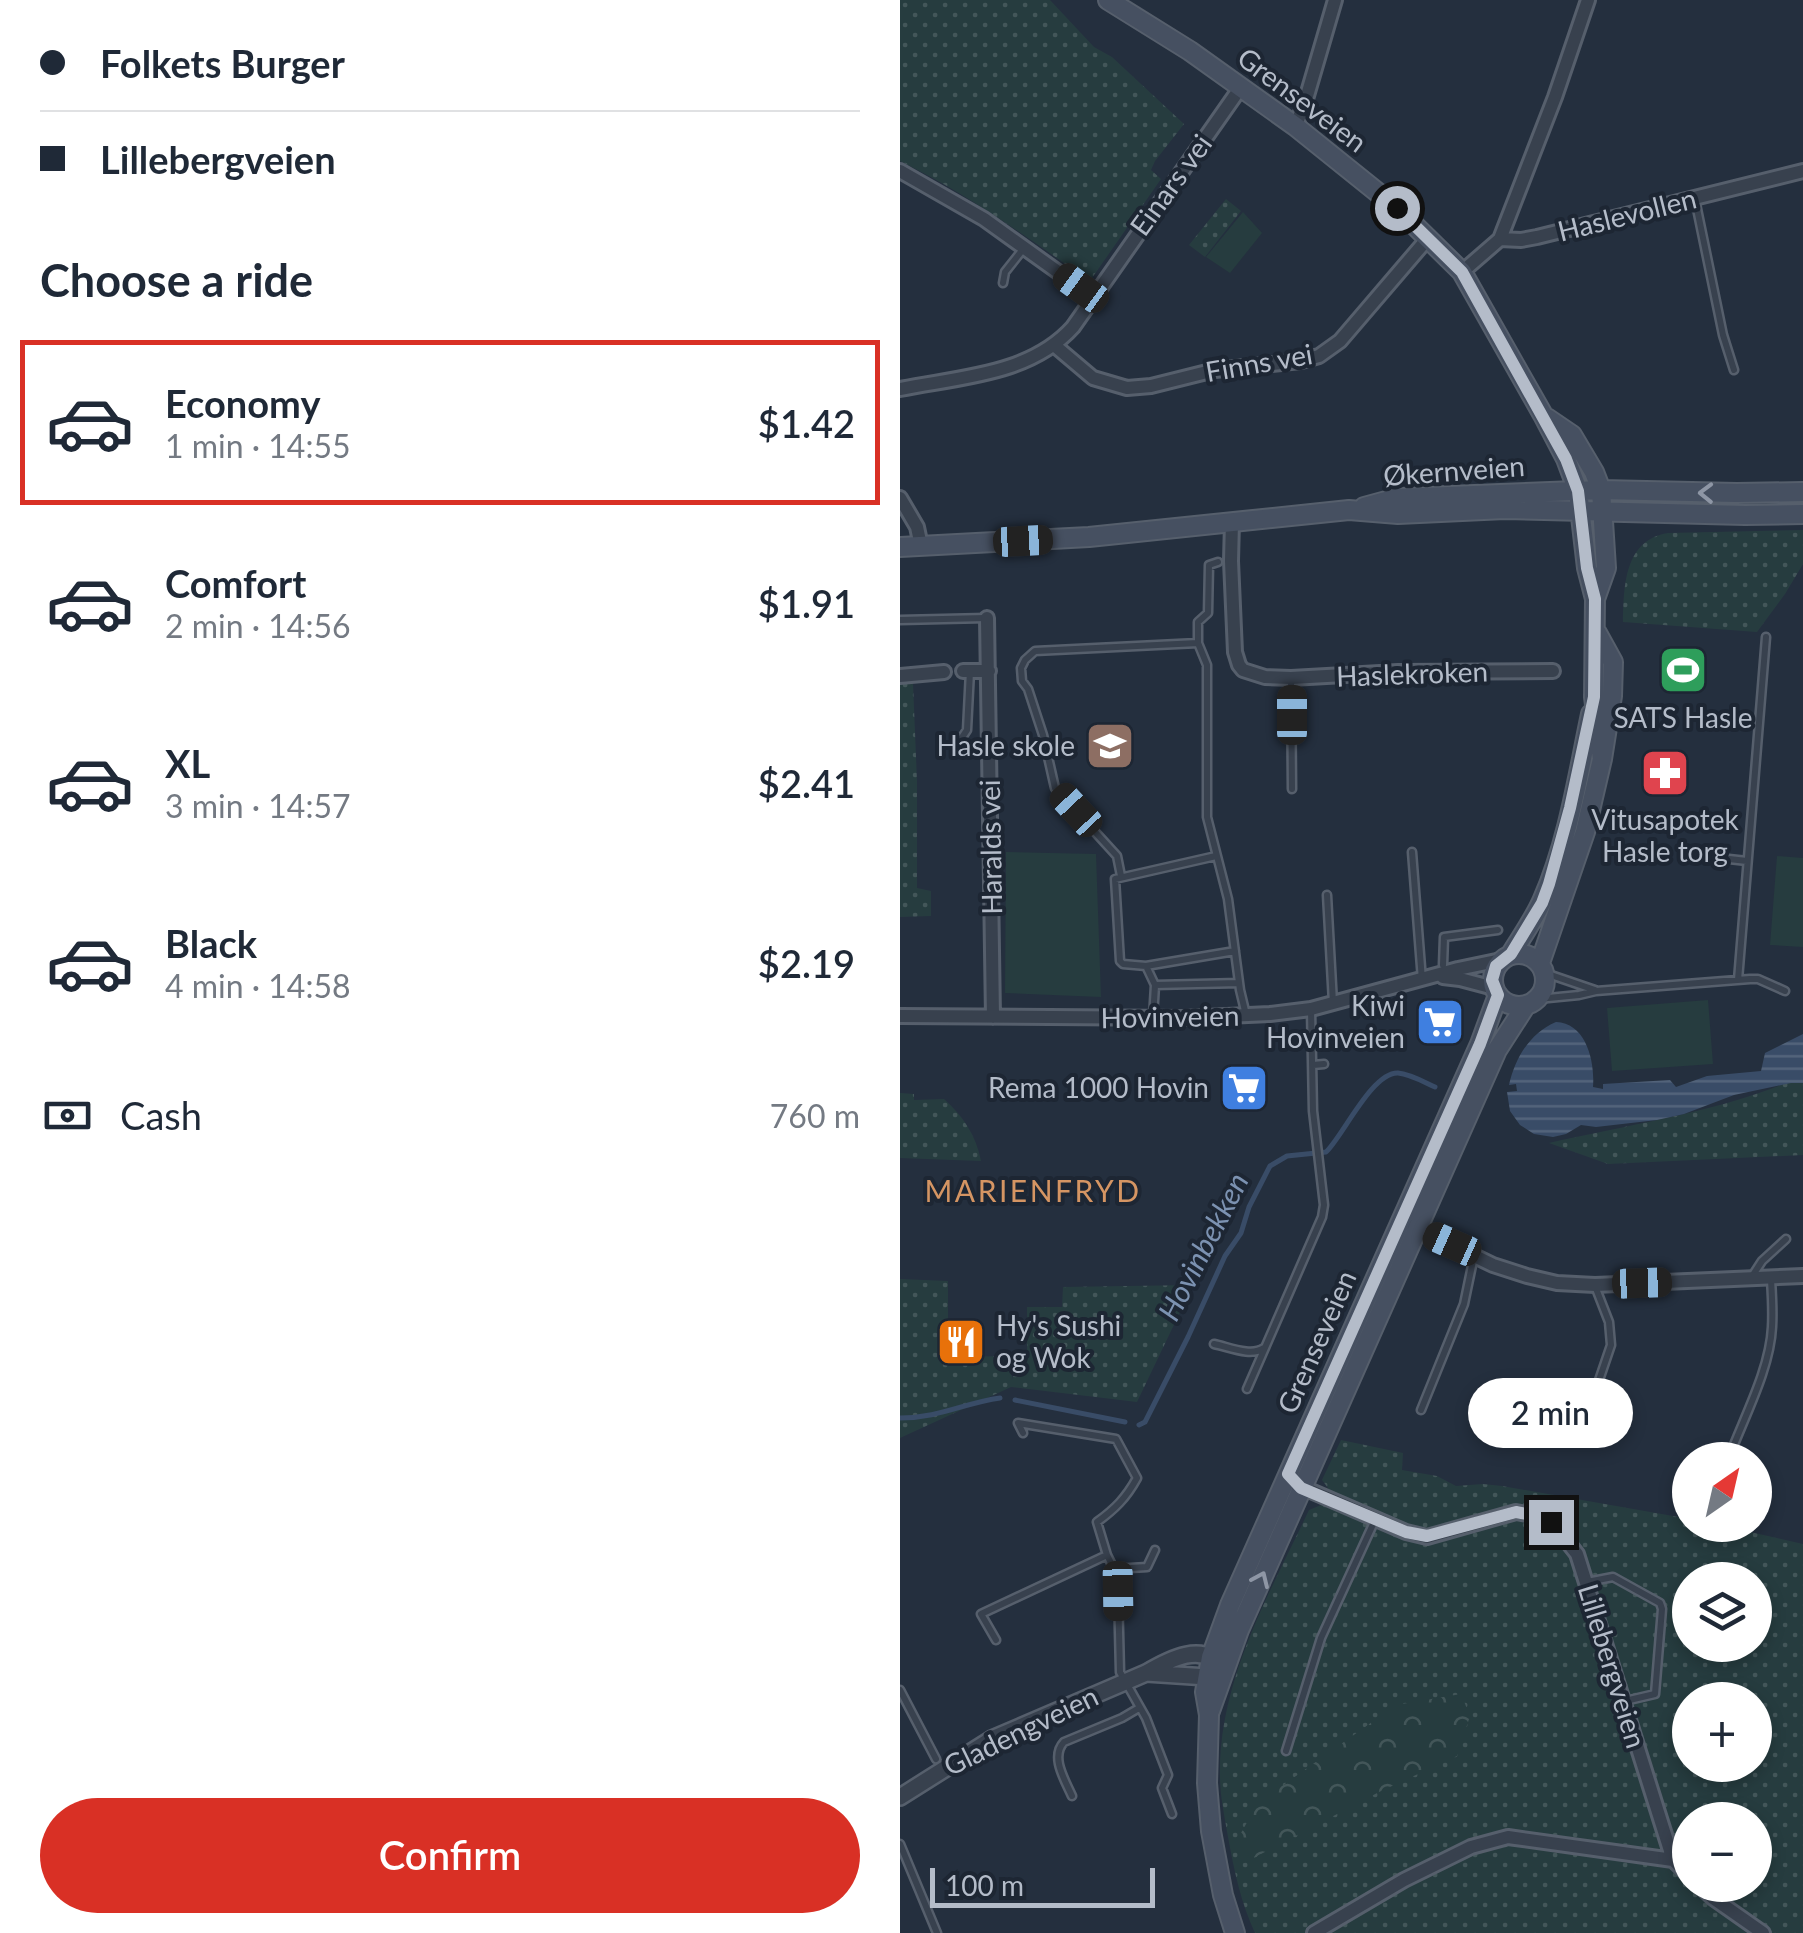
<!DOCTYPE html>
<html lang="en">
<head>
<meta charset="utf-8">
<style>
  :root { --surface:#fff; --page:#f6f6f7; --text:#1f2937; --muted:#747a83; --line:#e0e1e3; --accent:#d93025 }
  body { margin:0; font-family:Lato,sans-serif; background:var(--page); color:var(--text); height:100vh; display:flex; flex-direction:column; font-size:38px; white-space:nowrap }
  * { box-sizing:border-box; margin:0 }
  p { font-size:32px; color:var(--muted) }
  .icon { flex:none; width:55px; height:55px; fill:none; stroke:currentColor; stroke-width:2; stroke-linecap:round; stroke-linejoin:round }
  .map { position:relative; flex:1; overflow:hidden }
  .details { display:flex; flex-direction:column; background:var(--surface); width:900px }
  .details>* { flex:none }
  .top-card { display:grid; align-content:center; height:220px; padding:0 40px; background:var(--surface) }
  .needle { width:65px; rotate:34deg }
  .tools { position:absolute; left:772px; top:1442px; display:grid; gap:20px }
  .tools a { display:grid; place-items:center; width:100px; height:100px; border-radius:50%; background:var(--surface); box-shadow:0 5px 15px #0003; font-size:50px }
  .scale { position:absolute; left:30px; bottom:25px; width:225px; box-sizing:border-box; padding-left:10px; border:5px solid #b4bcc9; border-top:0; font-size:28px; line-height:35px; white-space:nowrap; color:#b4bcc9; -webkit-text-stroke:8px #1d2633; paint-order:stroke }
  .end { position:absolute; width:45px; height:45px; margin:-22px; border:12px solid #b4bcc9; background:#111; box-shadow:0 0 0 5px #111 }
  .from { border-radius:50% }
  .bubble { position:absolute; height:70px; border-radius:35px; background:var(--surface); box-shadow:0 5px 15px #0003; font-size:32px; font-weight:600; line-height:70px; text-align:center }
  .car { position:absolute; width:30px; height:60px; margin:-30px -15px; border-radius:12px; box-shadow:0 0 8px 2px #0007; background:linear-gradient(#222 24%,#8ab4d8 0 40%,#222 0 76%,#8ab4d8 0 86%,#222 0) }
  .top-card b { display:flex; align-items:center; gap:35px; height:95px; font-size:38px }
  .top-card b+b { border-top:2px solid var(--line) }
  .top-card i { width:25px; height:25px; background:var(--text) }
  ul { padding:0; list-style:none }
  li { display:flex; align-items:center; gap:30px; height:165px; margin:0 20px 15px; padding:0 20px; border:5px solid transparent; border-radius:0px }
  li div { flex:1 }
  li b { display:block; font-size:38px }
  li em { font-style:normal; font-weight:600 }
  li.active { border-color:var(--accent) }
  li>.icon { width:90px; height:90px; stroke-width:1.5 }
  h2 { padding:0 40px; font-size:45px; line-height:120px }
  .pay { display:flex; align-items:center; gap:25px; height:110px; padding:0 40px; font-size:38px }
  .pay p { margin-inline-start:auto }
  .cta { display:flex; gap:20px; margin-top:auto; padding:20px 40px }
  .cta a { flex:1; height:115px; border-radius:60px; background:var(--accent); color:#fff; font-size:40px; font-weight:600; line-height:115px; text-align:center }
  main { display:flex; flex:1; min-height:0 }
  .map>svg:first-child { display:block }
</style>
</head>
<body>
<main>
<section class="details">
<div class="top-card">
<b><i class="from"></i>Folkets Burger</b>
<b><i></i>Lillebergveien</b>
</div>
<h2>Choose a ride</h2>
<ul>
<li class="active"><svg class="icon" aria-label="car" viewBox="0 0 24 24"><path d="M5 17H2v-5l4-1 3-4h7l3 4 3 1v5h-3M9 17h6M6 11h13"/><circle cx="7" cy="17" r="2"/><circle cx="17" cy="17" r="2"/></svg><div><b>Economy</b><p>1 min · 14:55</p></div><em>$1.42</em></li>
<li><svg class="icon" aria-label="car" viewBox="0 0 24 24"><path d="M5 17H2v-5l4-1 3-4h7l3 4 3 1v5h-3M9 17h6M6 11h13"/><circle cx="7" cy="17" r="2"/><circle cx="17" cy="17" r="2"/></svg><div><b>Comfort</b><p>2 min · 14:56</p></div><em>$1.91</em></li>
<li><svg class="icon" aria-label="car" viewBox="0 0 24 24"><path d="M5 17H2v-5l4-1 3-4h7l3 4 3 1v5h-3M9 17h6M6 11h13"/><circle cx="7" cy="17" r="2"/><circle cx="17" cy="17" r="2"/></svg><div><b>XL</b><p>3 min · 14:57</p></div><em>$2.41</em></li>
<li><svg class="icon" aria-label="car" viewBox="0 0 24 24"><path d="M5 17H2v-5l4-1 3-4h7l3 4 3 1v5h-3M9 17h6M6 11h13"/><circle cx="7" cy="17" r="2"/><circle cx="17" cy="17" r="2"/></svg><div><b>Black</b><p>4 min · 14:58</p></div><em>$2.19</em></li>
</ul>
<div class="pay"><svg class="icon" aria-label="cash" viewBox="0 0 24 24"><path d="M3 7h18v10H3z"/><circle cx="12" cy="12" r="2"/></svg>Cash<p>760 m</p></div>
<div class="cta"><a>Confirm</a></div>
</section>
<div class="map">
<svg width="903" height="1933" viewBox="0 0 903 1933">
  <defs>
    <pattern id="grass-dots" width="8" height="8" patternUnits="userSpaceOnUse" patternTransform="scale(2.5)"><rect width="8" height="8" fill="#263c3f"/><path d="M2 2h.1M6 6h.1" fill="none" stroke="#435659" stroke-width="1.8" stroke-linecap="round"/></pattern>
    <pattern id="forest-crowns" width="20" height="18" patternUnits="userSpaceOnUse" patternTransform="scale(2.5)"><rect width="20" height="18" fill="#263c3f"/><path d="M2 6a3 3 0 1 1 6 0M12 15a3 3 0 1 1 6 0" fill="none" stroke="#435659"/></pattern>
    <pattern id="water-rules" width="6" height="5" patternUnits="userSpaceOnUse" patternTransform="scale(2.5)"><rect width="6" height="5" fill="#394c67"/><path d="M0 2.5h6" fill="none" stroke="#53647b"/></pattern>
  </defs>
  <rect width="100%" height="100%" fill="#242f3e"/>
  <path fill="url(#grass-dots)" fill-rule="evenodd" d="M0,0H150L194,47L212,57L284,124L255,161L251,170L261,179L192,278L188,280C127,237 66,193 0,161Z
    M326,199L341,211L305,257L289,245Z
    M903,530V564L885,594L857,632L723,622C724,586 724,540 768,533Z
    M13,683L17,781V888L31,891V916L0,917V684Z
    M903,1076V1155L708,1164L649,1143C732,1124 825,1111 903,1076Z
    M0,1093L14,1094V1100L44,1099C63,1116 76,1135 81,1161L0,1158Z
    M0,1279L48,1281V1357L111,1356L112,1380L117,1358L127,1357V1307H162L163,1287L293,1285L237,1402L111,1387L0,1438Z
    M441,1440L503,1453L502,1470L537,1476L556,1486L583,1484L602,1486L790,1519V1525H820L903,1544V1933H355C341,1903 334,1870 328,1837C325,1818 320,1797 320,1777C318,1681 370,1593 409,1510L421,1505L428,1488L422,1480ZM790,1580H855V1645H790ZM790,1700H855V1765H790ZM790,1820H855V1885H790Z"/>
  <path fill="url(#forest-crowns)" d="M561,1694L570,1716L557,1756L479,1792L344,1863L337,1840L358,1803L496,1705Z"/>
  <path fill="#263c3f" d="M343,212L362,233L330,273L306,257Z
    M106,852L196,854L201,997L105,993Z
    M877,856L903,858V947L870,945Z
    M808,1000L813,1064L712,1071L707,1008Z"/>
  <path fill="url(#water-rules)" d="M656,1022C686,1023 695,1061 693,1087L703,1089V1084L770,1080L776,1087L807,1076L861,1071L865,1053L903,1034V1083H891L834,1095L784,1114L757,1120L696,1127L681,1125L666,1134L653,1137L634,1134L620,1125L610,1111L607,1092L617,1091L616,1084L609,1085C615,1058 630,1033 656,1022Z"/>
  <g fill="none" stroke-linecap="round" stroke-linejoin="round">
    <path stroke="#394c67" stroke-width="5" d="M115,1400L225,1422
      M0,1418C39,1418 64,1403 100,1398
      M239,1425L245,1422L288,1337L325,1256L341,1233L349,1207L370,1166L387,1156L426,1152C443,1136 472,1072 498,1073C510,1074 524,1082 535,1087"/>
    <g stroke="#565f6c" stroke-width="11">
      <path id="service" d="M795,199L823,335L834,370
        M103,283L105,272L124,248
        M318,562L309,565L308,613L298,622V643L307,665V817L328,899L340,990L346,1015
        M0,620L86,618
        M391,679L392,789
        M57,745L67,730L70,671
        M512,852L522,980
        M820,858L847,861
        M221,876L217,856L155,788L143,735L128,689L122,681L121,668L125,660L135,651L298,643
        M427,895L433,1003
        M543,965L544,937L598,930
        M246,966L335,951
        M645,973L695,990
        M838,980L866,637
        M255,985L246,966L223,964L220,961L215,879L316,856
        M638,999L679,995L696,991L850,979H858L885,991
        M253,1018L255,985L339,983
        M413,1065L424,1064
        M851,1278L862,1261L886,1239
        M314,1344C329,1347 351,1357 364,1348
        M347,1389L422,1217L424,1205L413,1111L411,1010
        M521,1410L564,1304L574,1256
        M123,1433L118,1423L216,1439L237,1478C226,1498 215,1509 197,1522L207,1555
        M678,1442L711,1345L709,1322L695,1286
        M828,1460C843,1419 870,1370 872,1327C873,1311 872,1295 871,1280
        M214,1569L247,1567L255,1550
        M687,1582L713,1577L760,1603L762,1609L755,1694L725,1701
        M96,1640L81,1614L207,1555L214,1569L218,1591L220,1672L246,1718L268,1775L262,1788L272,1814
        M0,1690L36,1759
        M386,1751L421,1638L475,1520
        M172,1796C165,1780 150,1757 164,1742L222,1718L239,1708
        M0,1844L37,1933"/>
    </g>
    <g stroke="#565f6c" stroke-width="18">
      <path id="minor" d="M395,126L404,106L435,0
        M0,171L84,219L193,297
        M600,239L621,240L637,237L903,171
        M562,272L600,239L655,97L688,0
        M154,345L193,378L227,388L251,386L315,370L401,361L419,356L440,341L529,237
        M0,389C59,377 130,375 173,327L341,87
        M0,498L17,527L21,546
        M332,522L331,561L335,652L339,665L343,670L365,677L391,678L498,672L653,671
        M87,618L93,1017
        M63,671H89
        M0,676L44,672
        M543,977L560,979L594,988
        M0,1016L283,1018L370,1014L411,1009L558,969L601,960
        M513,1226L593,1265L627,1276L657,1283L695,1285L903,1276
        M397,1485L506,1532L527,1537L616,1512L637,1516L651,1521L677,1554L773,1860
        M799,1885L813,1898L863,1933
        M414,1933L504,1880L571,1847L608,1837L773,1860L790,1876"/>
    </g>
    <g stroke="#565f6c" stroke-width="20">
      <path id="tertiary" d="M0,1797L92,1739L246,1673C268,1660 304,1640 323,1669L307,1677L246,1673"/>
    </g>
    <g stroke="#565f6c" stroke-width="22">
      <path id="secondary" d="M208,0L290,51L395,126L497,208L562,272L643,415L666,459L678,491L687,568L695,599L694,697L702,759
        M647,418L672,435L694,472L701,490L706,568L695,599
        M464,507L497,498L701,490L837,493L903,492
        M0,547L189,537L449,510L498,514L605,509L845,515L903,514
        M593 980a26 26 0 1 1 52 0a26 26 0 1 1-52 0Z
        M611,954C622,936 635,918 643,899C668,842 678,776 691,714
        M640,963L685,832L702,759L712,696L713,662L697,633
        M310,1711L339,1630L597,1050L626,1005
        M335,1933L323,1895L311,1831L307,1783L309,1715L305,1692L311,1657L330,1605L580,1044L598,995"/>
    </g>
    <use href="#service" stroke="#38414e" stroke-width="6"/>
    <use href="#minor" stroke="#38414e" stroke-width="12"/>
    <use href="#tertiary" stroke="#38414e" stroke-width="15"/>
    <use href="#secondary" stroke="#465061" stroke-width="18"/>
  </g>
  <defs><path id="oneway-chevron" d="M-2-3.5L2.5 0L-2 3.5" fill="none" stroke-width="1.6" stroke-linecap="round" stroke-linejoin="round" transform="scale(2.5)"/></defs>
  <g stroke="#8e96a5">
    <use href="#oneway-chevron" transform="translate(806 493) rotate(-179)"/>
    <use href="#oneway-chevron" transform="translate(361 1579) rotate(-66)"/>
  </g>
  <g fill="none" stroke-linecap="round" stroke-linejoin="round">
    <path stroke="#b4bcc9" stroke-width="12" d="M497,208L562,272L666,459L678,491L687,568L695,599L694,697L670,808L649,884L642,903L611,954L596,966L592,980L598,995L580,1044L388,1474L401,1488L506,1532L527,1536L616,1512L637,1516L651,1522"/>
  </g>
  <defs>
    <g id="stadium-square" transform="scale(2.5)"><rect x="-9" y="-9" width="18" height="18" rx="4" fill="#2e9e5b" stroke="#1d2633"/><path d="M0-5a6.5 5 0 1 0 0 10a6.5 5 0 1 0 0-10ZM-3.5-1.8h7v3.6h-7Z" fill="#fff"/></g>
    <g id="school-square" transform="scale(2.5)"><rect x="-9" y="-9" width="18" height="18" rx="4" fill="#8d6e63" stroke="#1d2633"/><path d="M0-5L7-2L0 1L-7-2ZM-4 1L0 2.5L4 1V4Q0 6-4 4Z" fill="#fff"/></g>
    <g id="pharmacy-square" transform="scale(2.5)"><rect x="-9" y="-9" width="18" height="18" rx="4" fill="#e0444e" stroke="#1d2633"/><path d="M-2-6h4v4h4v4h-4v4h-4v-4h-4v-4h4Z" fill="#fff"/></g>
    <g id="supermarket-square" transform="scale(2.5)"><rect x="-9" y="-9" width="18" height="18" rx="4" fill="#3f7fe0" stroke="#1d2633"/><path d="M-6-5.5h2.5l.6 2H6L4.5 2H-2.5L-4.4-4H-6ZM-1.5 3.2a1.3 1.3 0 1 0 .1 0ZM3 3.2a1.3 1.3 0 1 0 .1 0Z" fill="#fff"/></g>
    <g id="restaurant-square" transform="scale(2.5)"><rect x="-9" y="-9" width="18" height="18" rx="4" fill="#e8710a" stroke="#1d2633"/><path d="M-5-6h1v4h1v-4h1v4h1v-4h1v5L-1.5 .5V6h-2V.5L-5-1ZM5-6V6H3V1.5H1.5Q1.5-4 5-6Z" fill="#fff"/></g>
  </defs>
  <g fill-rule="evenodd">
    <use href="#stadium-square" x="783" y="670"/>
    <use href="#school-square" x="210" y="746"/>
    <use href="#pharmacy-square" x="765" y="773"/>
    <use href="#supermarket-square" x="540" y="1022"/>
    <use href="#supermarket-square" x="344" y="1088"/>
    <use href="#restaurant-square" x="61" y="1342"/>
  </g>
  <g text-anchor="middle" stroke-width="8" stroke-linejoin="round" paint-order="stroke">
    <g font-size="28" fill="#b4bcc9" stroke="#1d2633">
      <text transform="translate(402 100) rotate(37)" y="10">Grenseveien</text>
      <text transform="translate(271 185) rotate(-54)" y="10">Einars vei</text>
      <text transform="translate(727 215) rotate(-14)" y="10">Haslevollen</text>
      <text transform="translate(359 363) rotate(-10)" y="10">Finns vei</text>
      <text transform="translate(554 471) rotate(-4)" y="10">Økernveien</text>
      <text transform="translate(512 674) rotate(-2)" y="10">Haslekroken</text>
      <text transform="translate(91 847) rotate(-91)" y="10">Haralds vei</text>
      <text transform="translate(270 1017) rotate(-1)" y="10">Hovinveien</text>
      <text transform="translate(417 1342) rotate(-66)" y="10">Grenseveien</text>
      <text transform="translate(712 1666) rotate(73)" y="10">Lillebergveien</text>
      <text transform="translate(121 1731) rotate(-26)" y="10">Gladengveien</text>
    </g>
    <g font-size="28" fill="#b4bcc9" stroke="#1d2633" text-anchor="end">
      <text x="783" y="728" text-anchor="middle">SATS Hasle</text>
      <text x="175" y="756">Hasle skole</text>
      <text x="765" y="830" text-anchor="middle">Vitusapotek<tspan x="765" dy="32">Hasle torg</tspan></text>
      <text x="505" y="1016">Kiwi<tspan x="505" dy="32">Hovinveien</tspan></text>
      <text x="309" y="1098">Rema 1000 Hovin</text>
      <text x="96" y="1336" text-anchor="start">Hy's Sushi<tspan x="96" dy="32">og Wok</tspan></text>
    </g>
    <g font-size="30" letter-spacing="2.5" fill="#d59563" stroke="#1d2633">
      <text x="133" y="1202">MARIENFRYD</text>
    </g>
    <g font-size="30" font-style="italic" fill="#7c92b1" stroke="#1d2633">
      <text transform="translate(304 1247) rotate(-63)" y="10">Hovinbekken</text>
    </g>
  </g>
</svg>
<div class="tools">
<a><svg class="needle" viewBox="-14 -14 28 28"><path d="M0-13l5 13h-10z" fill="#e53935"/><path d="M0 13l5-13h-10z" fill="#747a83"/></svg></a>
<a><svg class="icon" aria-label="layers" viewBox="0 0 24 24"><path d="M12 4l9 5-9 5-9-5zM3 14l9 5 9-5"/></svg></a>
<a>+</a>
<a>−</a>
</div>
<div class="scale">100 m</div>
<i class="end from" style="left:497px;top:208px"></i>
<i class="end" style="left:651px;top:1522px"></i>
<div class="bubble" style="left:568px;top:1378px;width:165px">2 min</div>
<i class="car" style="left:181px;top:288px;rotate:306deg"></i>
<i class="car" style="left:123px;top:541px;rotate:87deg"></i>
<i class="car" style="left:392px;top:715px;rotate:0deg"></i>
<i class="car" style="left:176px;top:810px;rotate:317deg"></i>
<i class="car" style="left:552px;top:1244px;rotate:294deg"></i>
<i class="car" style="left:742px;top:1283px;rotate:88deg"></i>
<i class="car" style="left:218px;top:1591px;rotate:179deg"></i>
</div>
</main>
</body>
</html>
